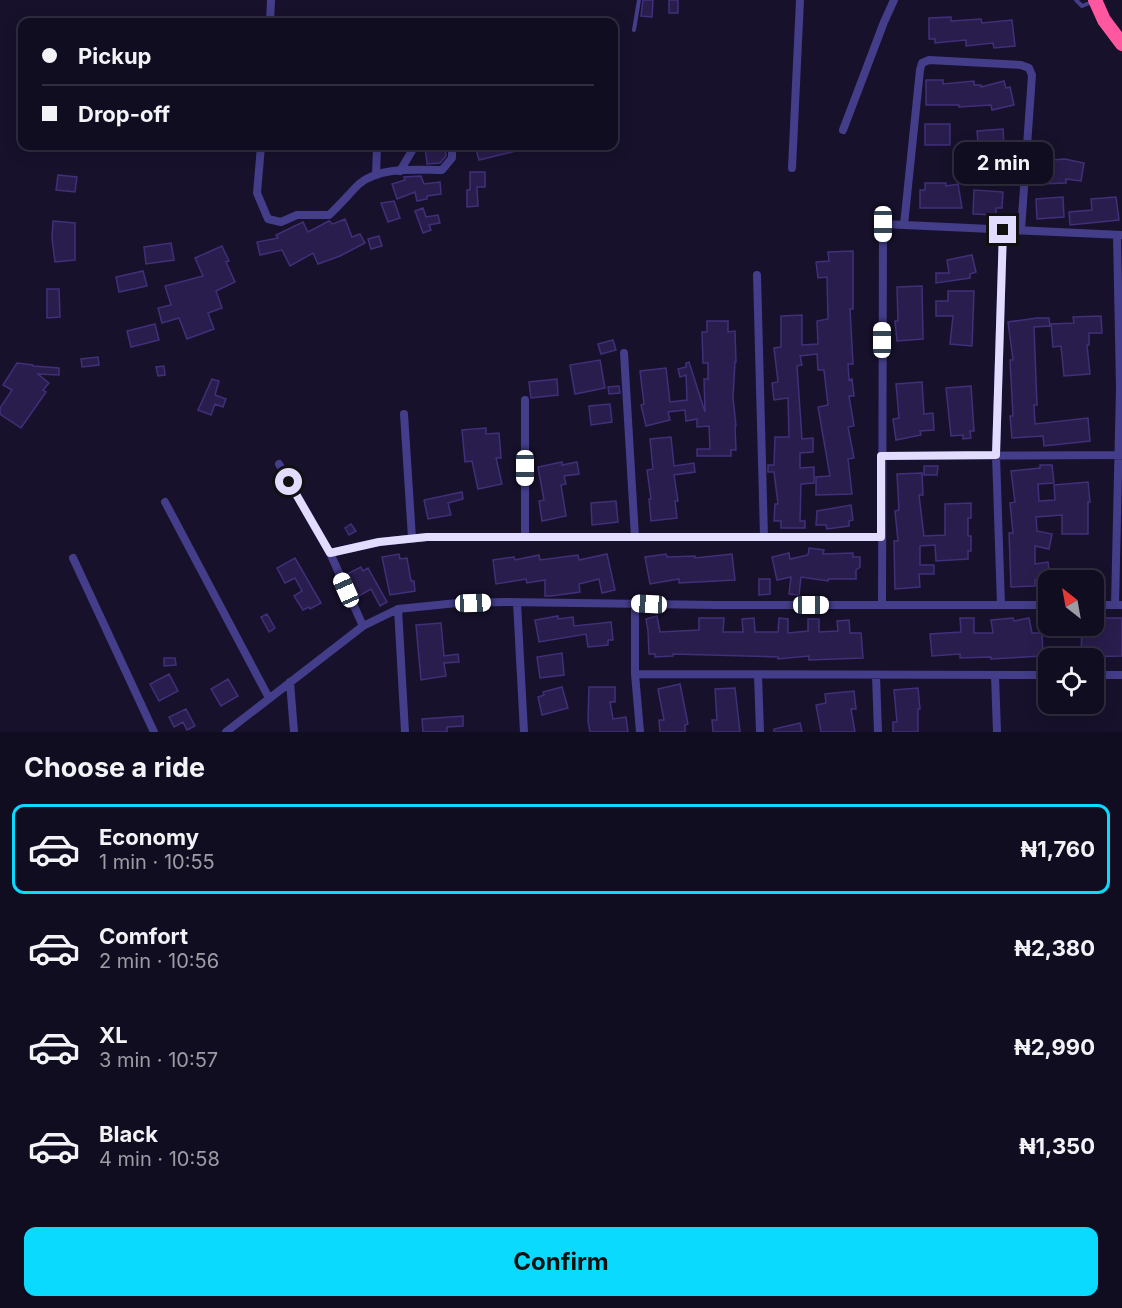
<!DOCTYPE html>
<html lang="en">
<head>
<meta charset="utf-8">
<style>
  :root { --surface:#110d21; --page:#1e1b2e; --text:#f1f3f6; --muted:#9c9ca5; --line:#302d3f; --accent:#09dafe }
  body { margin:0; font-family:Inter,sans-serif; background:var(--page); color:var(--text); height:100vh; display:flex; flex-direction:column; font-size:22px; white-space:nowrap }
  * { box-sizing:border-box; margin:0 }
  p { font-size:20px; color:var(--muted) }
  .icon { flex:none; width:33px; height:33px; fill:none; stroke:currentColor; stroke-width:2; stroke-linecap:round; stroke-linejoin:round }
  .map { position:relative; height:732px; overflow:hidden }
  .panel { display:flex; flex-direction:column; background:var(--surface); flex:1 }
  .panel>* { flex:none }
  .banner { position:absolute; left:18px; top:18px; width:600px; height:132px; border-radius:12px; box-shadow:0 3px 15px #0003,0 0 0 2px var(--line); display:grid; align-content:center; height:132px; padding:0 24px; background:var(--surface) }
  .needle { width:39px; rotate:329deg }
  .buttons { position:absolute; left:1038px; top:570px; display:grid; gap:12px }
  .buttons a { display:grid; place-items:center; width:66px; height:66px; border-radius:12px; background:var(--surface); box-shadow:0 3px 15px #0003,0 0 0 2px var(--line); font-size:30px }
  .end { position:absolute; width:27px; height:27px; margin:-14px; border:8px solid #e2dcff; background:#111; box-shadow:0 0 0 3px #111 }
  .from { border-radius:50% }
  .bubble { position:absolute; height:42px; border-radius:12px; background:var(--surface); box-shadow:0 3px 15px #0003,0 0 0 2px var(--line); font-size:20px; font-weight:700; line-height:42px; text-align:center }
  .car { position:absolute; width:18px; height:36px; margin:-18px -9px; border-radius:8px; box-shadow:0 0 4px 2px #0007; background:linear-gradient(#fff 24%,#345 0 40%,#fff 0 76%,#345 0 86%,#fff 0) }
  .banner b { display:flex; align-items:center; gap:21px; height:57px; font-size:22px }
  .banner b+b { border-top:2px solid var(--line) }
  .banner i { width:15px; height:15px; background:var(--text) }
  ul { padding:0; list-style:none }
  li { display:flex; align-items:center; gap:18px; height:90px; margin:0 12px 9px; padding:0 12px; border:3px solid transparent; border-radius:12px }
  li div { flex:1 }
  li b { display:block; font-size:22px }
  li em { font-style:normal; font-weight:700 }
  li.selected { border-color:var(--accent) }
  li>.icon { width:54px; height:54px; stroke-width:1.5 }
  h2 { padding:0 24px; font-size:27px; line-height:72px }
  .primary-button { display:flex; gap:12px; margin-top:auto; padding:12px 24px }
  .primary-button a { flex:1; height:69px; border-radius:12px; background:var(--accent); color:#111; font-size:24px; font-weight:700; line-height:69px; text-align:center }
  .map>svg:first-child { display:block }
</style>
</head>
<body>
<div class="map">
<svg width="1122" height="732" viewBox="0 0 1122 732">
  <rect width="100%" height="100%" fill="#17112c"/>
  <path fill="#291d4d" stroke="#412f79" stroke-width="1.5" d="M643,0H653L652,17L641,16Z
    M669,0H678V13H669Z
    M951,17V21L981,19L982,23L1012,20L1015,46L994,48L993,43L966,46V40L935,43V39H929V18Z
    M926,80H943V84L974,81V85H981V87L1004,81L1006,88L1010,87L1014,105L992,110L991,105L959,107V105H926Z
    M925,124H950V145H925Z
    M1003,129L1004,145L999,146V151L979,153L977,131Z
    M425,146H445L446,156L440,163L427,164Z
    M475,146H524V149L479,160Z
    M1065,159L1084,163L1081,181L1066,179V183L1039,184L1037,161Z
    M470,172H485V187H477L478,206L467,207V190H470Z
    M58,175L77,177L75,192L56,190Z
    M421,176L424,184L440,182L441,194L427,196V199L417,201L415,192L397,199L392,184L405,180L404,177Z
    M925,183H946V186L958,184L962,208H920V190H925Z
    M974,190L1003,192L1002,208H996V215L973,214Z
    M1063,197L1064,217L1037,219L1036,199Z
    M1116,197L1119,220L1070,225L1069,212L1092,210L1091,199Z
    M394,201L400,218L388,222L381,203Z
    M423,208L426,217L438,215L440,223L429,225L431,230L423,233L415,211Z
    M345,219L352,237L360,234L365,243L340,256L318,264L313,253L290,266L282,250L260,255L257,242L278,238L276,235L303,222L308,232L329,221L333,224Z
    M53,221L75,223V260L55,262L52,238Z
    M379,236L382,246L371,249L368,239Z
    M171,243L174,260L146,264L144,247Z
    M222,246L229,261L226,262L235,282L216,291L222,308L208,313L214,329L187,339L179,318L162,323L158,308L171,305L165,286L203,276L195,258Z
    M853,251V309H850L853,364H848L849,380L852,379L854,396H849L854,426L848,427L854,458L848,459L852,494L816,495V477L830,476L818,407L828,405L824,370H818L817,354L800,356L802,365L797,366L802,439L813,438V452L800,453V468L814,467V483L801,484L800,521H805V528H781V521H774L775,504H778L774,472H768V465H774L775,437H789L788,398L774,400L772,383L778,382L774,348L781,347V316L802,315V345L818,344L817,321L828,319L827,277L818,278L816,262L829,261L828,252Z
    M972,255L976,272L970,274V278L936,283V273H949L947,260Z
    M143,271L147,286L119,292L116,277Z
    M922,286L923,339L897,341L895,321H898L897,287Z
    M47,289H59L60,317L47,318Z
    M948,291H974L972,346L950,344L953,316H936V301H948Z
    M1101,316L1102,333H1089V345H1087L1090,374L1064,376L1061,346L1053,347L1051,324L1074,323L1073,317Z
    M1037,318H1049L1050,326L1034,327L1037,405H1034L1035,424L1088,418L1090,441L1044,446L1043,436L1012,438L1010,416H1013L1010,360H1013L1008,322Z
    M707,321H728V332L735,331L736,362H735L733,397L736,426H735L736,450H731V456H697V449H710L709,426L697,427V419L686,421L685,410L668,412L670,420L646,426L641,405L644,404L640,371L666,368L670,402L687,400L686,375L680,377L678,369L686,367V363L689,362L705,412L704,379H708V363H703L702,332H707Z
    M155,324L159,340L131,347L127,331Z
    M613,340L616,350L601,354L598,344Z
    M98,357L99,365L82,367L81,359Z
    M600,360L605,388L575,394L570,365Z
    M17,363L33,365V366L59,368V375L38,374L49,383L43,390L46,392L21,428L0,414V408L12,390L3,385Z
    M164,366L165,375L158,376L156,367Z
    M212,379L219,381L215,395L226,399L223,407L215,404L211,415L198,410Z
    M557,379L558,395L531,398L529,382Z
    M922,382L924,414L933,413L934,430L920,431L921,435L896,440L893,419L899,418L896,384Z
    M619,386L620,393L609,394L608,387Z
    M971,386L974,431H970L971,438L963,439V435L951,436L946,388Z
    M610,404L612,422L591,425L589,406Z
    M486,428V434L499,433L501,458H496L502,484L478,489L472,461L465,462L462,430Z
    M671,437L674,466L694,463L695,472L674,475L678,501H675L677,518L651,521L649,499H651L647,470L653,469L650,439Z
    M562,462V465L577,462L579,474L564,476L566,484L561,485L566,516L542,521L539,501L544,500L538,467Z
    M1040,465H1052L1054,483L1038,484L1039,501L1055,500L1054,485L1088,482L1090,502H1088V534H1062V515L1036,517L1037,531L1052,534L1049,549L1035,546V564L1048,562L1050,578L1035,580V586L1011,587L1009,533H1013L1010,503L1015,502L1011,471L1040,468Z
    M924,466H938L937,475H924Z
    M922,473L923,495H919L924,536L945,535V504L971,503V518H968V536H971V551H968V559L936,561L935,545L920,546V565H934V574H919L920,587L895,589L894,541H898L895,511L899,510L897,474Z
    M462,492L463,499L448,503L451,515L428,519L424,500Z
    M616,501L618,522L592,525L591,503Z
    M851,505L853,520L849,521V526L827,529L826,525H816L817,511Z
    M351,524L356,531L349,535L345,528Z
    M809,548L824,550L823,554L853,553V557H860V567L856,570V579H828V581L801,577L799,595L789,594L791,577L777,580L772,557L789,553L790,559L808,555Z
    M399,554L400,559L407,558L411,581H414L415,591L390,595L382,557Z
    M607,554L615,590L602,593L599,579L579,584L580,592L551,596H545V580L527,583L526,579L496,584L493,560L514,557L515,560L539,555L540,560L578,555L579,560Z
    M666,554L667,557L695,556V558L732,554L735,580L679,583V579L650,584L645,557Z
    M295,558L321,603L310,609L309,607L303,610L294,596L302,591L295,578L285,583L277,568Z
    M361,567L363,571L368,568L387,602L380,606L371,589L359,596L347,574Z
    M1089,573V580H1058V574Z
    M759,579H770V594L759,595Z
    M267,614L275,628L269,632L261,617Z
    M558,616V619L573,617L574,626L611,622L613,640H608V645L588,647L586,634L539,642L535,620Z
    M657,616L660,632L699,630V618H724L723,632H743L742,619L754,618L755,632H778L779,618L788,619V633L808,631V619H819V632L838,631L837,621L849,620L850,633H861L863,658L809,660V656L778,659V657L673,654V656L655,657V654H649L648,631L646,619Z
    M960,618H974V633H993L991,620L1013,618L1014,621L1029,618L1032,633H1042L1043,656L991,659V657L960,658V654L932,656L930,634L961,632Z
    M1094,618H1122V656L1081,657L1082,626H1094Z
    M441,623L444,656L458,654L459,662L444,663L446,676L421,680L416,625Z
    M562,653L564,675L540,678L537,657Z
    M164,658H175L176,665L164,666Z
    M169,674L178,691L159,701L150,684Z
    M228,679L238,696L221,706L211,689Z
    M680,684L688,724L685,725V732H660L659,720H664L658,689Z
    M562,687L568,708L542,715L538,697L544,695L543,692Z
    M589,687H615V702H610L613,719L626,717L628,732H590L588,721Z
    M735,688L740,732H713L712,720H717L715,689Z
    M918,688L920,709H918V732H893V722H897L894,690Z
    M854,691L856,709H851L855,732H821L816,705L826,703L825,694Z
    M186,709L195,726L187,730L183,722L174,727L169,717Z
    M463,716V726L447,727V732H423L422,719Z
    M800,723L802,732H774V729Z"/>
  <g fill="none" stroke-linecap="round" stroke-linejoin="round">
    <path stroke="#433d8a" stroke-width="4" d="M1076,0L1082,6L1092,2
      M634,30L639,0"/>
    <path stroke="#433d8a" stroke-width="8" d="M270,22L271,0
      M843,130L884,22L894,0
      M261,146L257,193L268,219L281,222L297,215H329C340,205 349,194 359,184C380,166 417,170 442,170L452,158V146
      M792,168L800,0
      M400,171L413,149L419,146
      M376,175L377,146
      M904,225L920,70L922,63L929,60L1021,65L1029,68L1032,75L1021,230
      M757,275L764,537
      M624,353L635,537
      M525,400V537
      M404,414L412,538
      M881,456L1122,455
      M279,464L330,553L363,626
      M165,502L269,698
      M330,553L379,542L427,537H881
      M73,558L154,732
      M517,603L524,732
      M635,603V674L640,732
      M882,605L883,224L1122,235
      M1001,605L996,455L1003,230
      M1094,605H1122
      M1115,605L1120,388L1117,235
      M398,609L405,732
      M635,674L1048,675
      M758,675L760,732
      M876,675L878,732
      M995,675L997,732
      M1094,675H1122
      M290,682L294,732
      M226,732L363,626L398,609L457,603L505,602L716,605H1048"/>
    <path stroke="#ff57a0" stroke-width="14" d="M1095,0L1104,20L1122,44"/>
  </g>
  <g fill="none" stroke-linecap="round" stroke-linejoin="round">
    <path stroke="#e2dcff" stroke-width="8" d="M289,482L330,553L379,542L427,537H881V456L996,455L1003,230"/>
  </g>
</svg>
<div class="buttons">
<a><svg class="needle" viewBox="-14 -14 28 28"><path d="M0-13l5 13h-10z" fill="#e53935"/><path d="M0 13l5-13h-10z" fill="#9c9ca5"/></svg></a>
<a><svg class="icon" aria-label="locate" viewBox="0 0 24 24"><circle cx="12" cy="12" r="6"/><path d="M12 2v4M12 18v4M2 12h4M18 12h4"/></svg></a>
</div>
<i class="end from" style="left:289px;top:482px"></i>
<i class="end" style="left:1003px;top:230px"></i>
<div class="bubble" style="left:954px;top:142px;width:99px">2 min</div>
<i class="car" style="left:883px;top:224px;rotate:180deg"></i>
<i class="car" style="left:882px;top:340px;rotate:0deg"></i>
<i class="car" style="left:525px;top:468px;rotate:180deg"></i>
<i class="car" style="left:346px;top:590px;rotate:336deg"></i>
<i class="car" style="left:473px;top:603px;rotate:88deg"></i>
<i class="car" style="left:649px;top:604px;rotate:273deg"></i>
<i class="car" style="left:811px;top:605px;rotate:90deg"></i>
<div class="banner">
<b><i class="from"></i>Pickup</b>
<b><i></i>Drop-off</b>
</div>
</div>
<section class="panel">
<h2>Choose a ride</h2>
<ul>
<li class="selected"><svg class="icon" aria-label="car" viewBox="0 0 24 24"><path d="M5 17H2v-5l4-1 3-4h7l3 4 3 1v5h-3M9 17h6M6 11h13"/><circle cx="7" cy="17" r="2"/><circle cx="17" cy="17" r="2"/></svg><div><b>Economy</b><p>1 min · 10:55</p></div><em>₦1,760</em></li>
<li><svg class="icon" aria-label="car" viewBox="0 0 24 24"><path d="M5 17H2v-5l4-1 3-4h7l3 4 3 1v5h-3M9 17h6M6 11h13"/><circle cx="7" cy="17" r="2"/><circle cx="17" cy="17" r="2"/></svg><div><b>Comfort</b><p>2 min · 10:56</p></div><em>₦2,380</em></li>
<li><svg class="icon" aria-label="car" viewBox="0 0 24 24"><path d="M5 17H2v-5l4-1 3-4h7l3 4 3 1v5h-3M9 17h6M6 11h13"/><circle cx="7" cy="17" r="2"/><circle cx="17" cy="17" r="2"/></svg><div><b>XL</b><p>3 min · 10:57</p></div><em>₦2,990</em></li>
<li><svg class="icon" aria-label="car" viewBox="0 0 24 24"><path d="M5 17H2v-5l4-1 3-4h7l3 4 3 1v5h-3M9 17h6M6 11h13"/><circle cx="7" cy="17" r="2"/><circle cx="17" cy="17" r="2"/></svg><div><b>Black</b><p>4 min · 10:58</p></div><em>₦1,350</em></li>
</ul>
<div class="primary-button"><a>Confirm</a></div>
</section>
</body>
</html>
